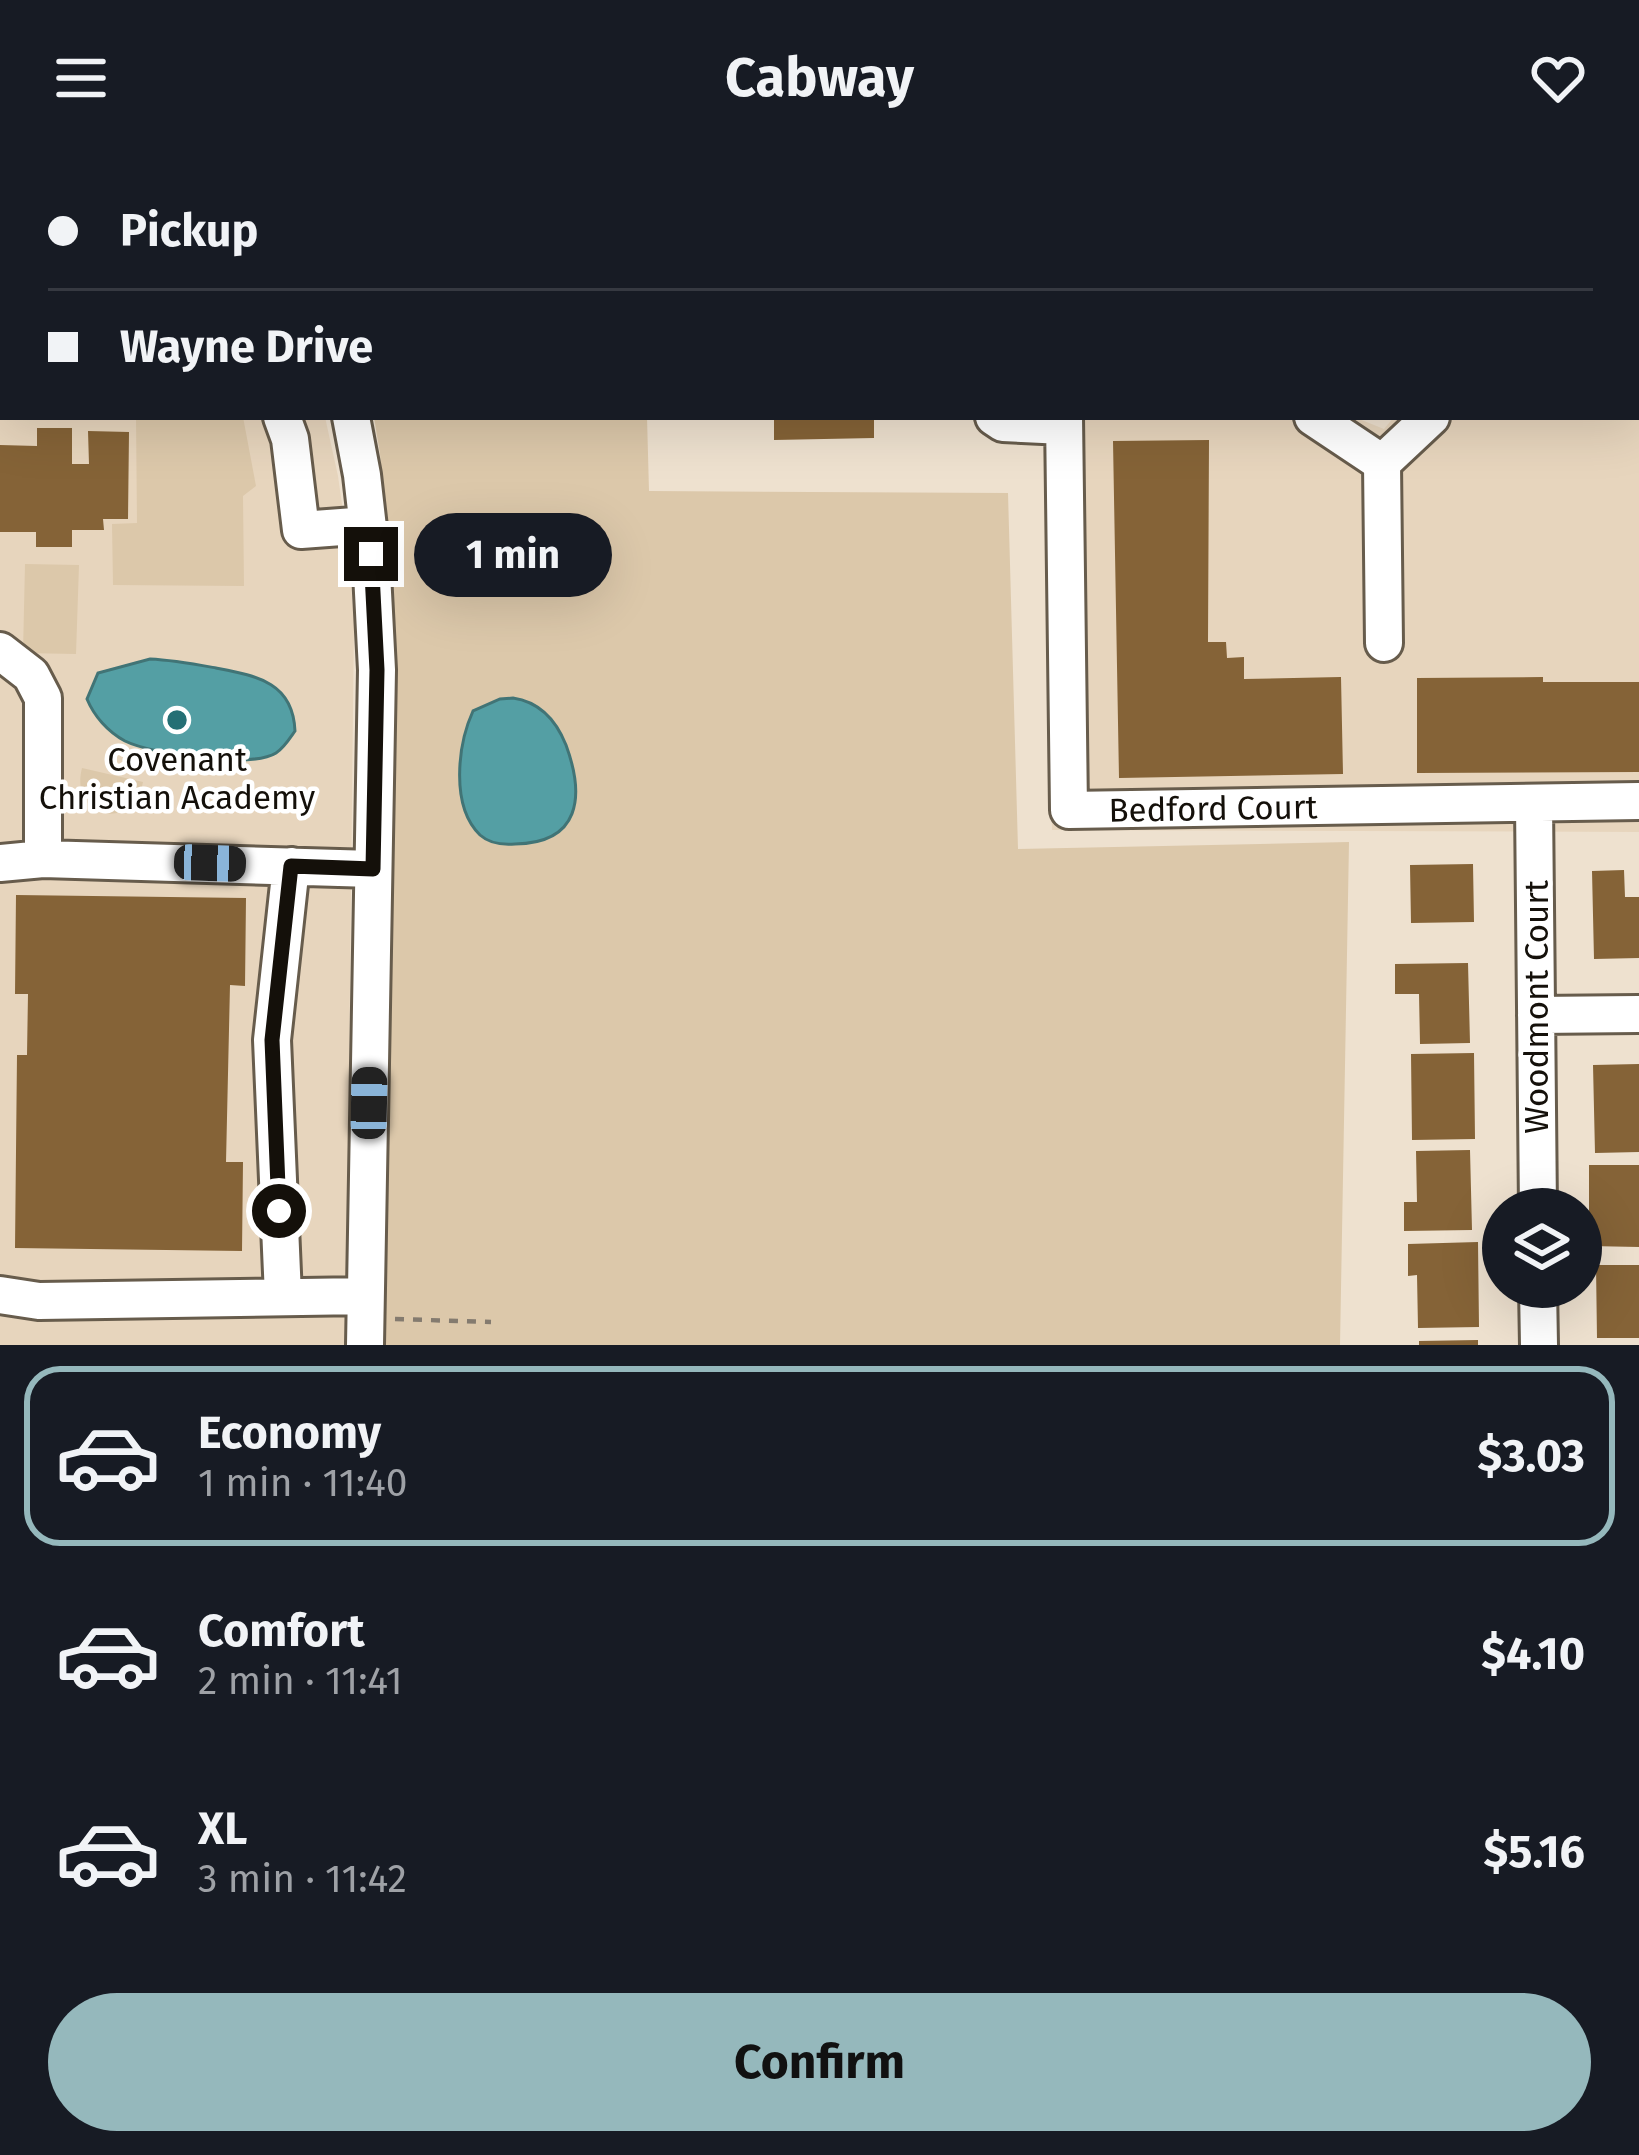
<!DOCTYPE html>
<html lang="en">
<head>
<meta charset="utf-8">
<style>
  :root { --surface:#171b24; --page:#242831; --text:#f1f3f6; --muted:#9ea1a6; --line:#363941; --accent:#95b8bc }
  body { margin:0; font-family:"Fira Sans",sans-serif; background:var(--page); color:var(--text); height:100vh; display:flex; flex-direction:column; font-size:45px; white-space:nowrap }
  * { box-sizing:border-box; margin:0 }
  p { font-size:39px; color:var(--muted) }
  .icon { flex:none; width:66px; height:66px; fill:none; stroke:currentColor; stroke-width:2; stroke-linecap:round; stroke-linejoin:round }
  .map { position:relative; height:1189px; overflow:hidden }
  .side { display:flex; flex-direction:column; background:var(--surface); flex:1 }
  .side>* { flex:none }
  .top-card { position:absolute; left:0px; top:0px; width:1641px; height:264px; box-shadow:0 12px 48px #0002; display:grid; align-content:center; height:264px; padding:0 48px; background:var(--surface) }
  .controls { position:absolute; left:1482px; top:1032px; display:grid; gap:24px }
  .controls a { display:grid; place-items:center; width:120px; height:120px; border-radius:50%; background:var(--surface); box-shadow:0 12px 48px #0002; font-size:60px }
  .end { position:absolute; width:54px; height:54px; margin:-27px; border:15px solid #14100a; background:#fff; box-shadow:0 0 0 6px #fff }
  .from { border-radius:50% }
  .bubble { position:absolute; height:84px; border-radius:42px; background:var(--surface); box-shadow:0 12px 48px #0002; font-size:39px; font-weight:700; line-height:84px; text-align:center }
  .car { position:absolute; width:36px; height:72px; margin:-36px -18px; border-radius:15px; box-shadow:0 0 9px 3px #0007; background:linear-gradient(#222 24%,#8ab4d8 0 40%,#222 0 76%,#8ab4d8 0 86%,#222 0) }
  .top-card b { display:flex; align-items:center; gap:42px; height:114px; font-size:45px }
  .top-card b+b { border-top:3px solid var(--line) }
  .top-card i { width:30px; height:30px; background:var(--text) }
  ul { padding:21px 0 0; list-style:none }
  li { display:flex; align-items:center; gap:36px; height:180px; margin:0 24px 18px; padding:0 24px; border:6px solid transparent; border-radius:36px }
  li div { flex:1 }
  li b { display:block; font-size:45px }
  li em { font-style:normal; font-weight:700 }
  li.active { border-color:var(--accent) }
  li>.icon { width:108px; height:108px; stroke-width:1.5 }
  .button { display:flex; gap:24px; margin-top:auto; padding:24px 48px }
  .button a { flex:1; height:138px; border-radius:72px; background:var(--accent); color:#111; font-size:48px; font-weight:700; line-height:138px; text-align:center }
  header { display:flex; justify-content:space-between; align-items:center; height:156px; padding:0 48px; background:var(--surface); font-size:54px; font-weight:700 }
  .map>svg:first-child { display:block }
</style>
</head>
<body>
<header><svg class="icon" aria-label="menu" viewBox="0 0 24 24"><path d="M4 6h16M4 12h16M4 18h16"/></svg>Cabway<svg class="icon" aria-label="heart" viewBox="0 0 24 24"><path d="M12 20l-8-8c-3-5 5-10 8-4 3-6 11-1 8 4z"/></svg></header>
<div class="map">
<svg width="1639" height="1189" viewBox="0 0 1639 1189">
  <rect width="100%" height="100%" fill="#eee1cf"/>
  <path fill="#e7d5bd" d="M0,0H285V3H3V261H325L338,320L348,391L354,466L346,1189H0Z
    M1043,261H1354L1384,273L1394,261H1633L1639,264V676L1052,674Z"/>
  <path fill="#dcc8aa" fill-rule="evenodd" d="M325,0H643V3H325Z
    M136,261H243L256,330L243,340L244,430L113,429L112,368L137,367Z
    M374,261H647L649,335L1008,337L1018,693L1349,686L1340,1189H382L389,410L380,298ZM543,554L563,582L571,603L468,661L461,625L463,585Z
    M25,408L79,409L76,498L23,497Z
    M82,612L143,626C133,677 69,662 82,612Z"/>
  <path fill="#549fa4" stroke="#417476" stroke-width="3" d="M150,503C173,504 194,508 216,512C257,520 293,526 295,575C290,582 284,592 276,597C251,613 151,598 125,585C108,576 94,560 87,543L98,517Z
    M513,542C540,546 556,564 566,589C585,641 580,687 515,688C503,689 490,688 480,679C450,650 458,588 473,555L500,543Z"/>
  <path fill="#856337" d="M774,261H874V282L774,284Z
    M37,272H72V308H89L88,275L129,276L128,363H103L104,374H72V391H36V376H0V289L37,290Z
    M1209,284L1208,486H1226L1227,502L1244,501V523L1341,521L1343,618L1119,622L1113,285Z
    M1543,521V526H1639V616L1417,617V522Z
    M1473,708L1474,766L1411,767L1410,709Z
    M1624,714L1625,741H1639V802L1594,803L1592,715Z
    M16,739L246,742L245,830L230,829L226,1006H243L242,1095L15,1092L17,899H27L28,838H15Z
    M1468,807L1470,887L1420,888L1419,838H1395V808Z
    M1474,897L1475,983L1412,984L1411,898Z
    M1639,908V996L1595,997L1593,909Z
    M1470,994L1472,1074L1404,1075V1046H1417L1416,995Z
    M1589,1009H1639V1091L1589,1090Z
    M1478,1086L1479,1171L1418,1172L1417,1119L1408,1120V1088Z
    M1596,1109H1639V1182H1597Z
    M1478,1184V1189H1419V1185Z"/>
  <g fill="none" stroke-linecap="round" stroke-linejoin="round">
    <g stroke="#675c4c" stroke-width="42">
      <path id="minor" d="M307,0V3
        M691,0V3
        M1060,0V3
        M0,78H3
        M282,261L290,283L301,374L368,369
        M351,261L362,319L371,398L377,514L365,1189
        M994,261L1003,267L1064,270
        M1064,261L1069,654L1639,645
        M1313,261L1382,307L1431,261
        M1382,307L1384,487
        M0,495L31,519L43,542V703L373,713
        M1534,648L1538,1053
        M0,707L43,703
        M1536,859L1639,858
        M1538,1131L1539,1189
        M0,1139L39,1145L365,1140
        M283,1140L272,884L291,710"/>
    </g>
    <g stroke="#fff" stroke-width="51">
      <path id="major" d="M1173,0L1181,3
        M1638,221L1639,222"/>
    </g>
    <path stroke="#847b6f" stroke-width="4.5" stroke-dasharray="9 9" stroke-linecap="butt" d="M395,1163L491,1166"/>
    <use href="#minor" stroke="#fff" stroke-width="36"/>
    <use href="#major" stroke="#dec473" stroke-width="45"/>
  </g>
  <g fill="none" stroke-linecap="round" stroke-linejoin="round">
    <path stroke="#14100a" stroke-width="15" d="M279,1055L272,884L291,710L373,713L377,514L371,398"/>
  </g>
  <circle fill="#246f74" stroke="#fff" stroke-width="4.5" cx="177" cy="564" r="12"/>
  <g text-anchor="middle" stroke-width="9" stroke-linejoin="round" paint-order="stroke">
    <g font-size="33" fill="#14100a" stroke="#fff">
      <text x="177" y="615">Covenant<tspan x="177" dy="38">Christian Academy</tspan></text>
    </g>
    <g font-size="33" fill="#14100a" stroke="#fff">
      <text transform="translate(1213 652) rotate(-1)" y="12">Bedford Court</text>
      <text transform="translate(1536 851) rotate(-90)" y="12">Woodmont Court</text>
    </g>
  </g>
</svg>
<div class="controls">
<a><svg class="icon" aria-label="layers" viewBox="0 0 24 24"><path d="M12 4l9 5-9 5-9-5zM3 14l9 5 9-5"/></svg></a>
</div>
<i class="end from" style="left:279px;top:1055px"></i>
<i class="end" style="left:371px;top:398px"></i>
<div class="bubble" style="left:414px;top:357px;width:198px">1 min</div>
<i class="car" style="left:210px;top:707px;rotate:92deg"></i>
<i class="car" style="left:369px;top:947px;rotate:1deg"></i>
<div class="top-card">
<b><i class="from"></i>Pickup</b>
<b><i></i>Wayne Drive</b>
</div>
</div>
<section class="side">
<ul>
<li class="active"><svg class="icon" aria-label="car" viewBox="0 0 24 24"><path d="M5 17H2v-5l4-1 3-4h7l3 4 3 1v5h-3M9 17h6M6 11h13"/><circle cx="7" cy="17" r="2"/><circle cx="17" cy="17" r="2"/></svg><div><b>Economy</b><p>1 min · 11:40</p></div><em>$3.03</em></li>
<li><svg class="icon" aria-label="car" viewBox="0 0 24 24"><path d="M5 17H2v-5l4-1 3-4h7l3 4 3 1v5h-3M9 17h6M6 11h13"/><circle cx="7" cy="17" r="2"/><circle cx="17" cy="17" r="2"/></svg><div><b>Comfort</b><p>2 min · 11:41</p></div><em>$4.10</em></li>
<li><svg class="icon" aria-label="car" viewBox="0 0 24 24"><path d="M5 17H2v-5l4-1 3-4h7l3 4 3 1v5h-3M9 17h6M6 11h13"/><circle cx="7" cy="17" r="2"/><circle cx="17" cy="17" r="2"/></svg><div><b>XL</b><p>3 min · 11:42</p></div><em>$5.16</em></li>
</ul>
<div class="button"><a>Confirm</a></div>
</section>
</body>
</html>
